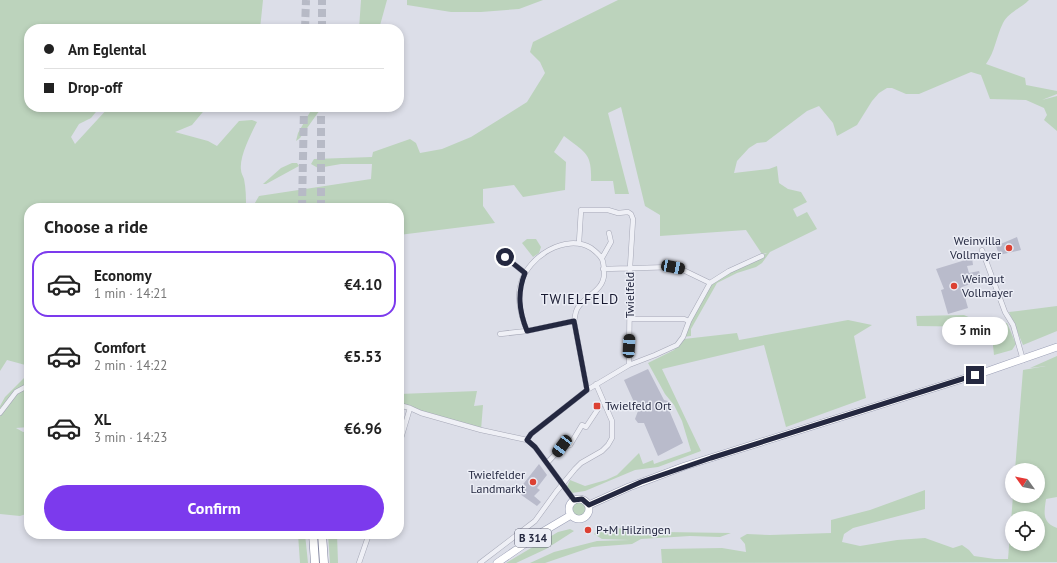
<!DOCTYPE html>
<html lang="en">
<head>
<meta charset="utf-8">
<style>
  :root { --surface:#fff; --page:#f6f6f6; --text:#222; --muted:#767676; --line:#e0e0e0; --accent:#7c3aed }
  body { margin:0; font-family:"PT Sans",sans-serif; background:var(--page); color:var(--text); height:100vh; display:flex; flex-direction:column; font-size:15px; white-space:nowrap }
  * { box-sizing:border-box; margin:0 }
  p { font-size:13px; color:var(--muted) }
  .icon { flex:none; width:22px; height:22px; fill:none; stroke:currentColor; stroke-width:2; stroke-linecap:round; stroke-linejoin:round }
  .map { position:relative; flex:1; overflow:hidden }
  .panel { position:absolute; left:24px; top:203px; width:380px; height:336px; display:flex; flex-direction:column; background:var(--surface); border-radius:16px; box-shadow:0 2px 6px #0003 }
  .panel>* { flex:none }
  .guide { position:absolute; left:24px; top:24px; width:380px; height:88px; border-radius:16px; box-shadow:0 2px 6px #0003; display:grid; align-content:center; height:88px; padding:0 20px; background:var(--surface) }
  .needle { width:26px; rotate:303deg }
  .buttons { position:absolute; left:1005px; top:463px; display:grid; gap:8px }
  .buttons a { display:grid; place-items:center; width:40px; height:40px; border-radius:50%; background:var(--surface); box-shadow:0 2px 6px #0003; font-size:20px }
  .end { position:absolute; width:18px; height:18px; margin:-9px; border:5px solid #242840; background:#fff; box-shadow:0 0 0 2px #fff }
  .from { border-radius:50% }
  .bubble { position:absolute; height:28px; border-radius:14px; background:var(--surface); box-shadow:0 2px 6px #0003; font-size:13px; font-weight:700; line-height:28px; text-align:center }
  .car { position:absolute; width:12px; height:24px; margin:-12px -6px; border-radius:5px; box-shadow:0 0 3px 1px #0007; background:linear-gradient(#222 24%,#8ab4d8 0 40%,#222 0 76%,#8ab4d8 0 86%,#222 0) }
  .guide b { display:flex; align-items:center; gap:14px; height:38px; font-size:15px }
  .guide b+b { border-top:1px solid var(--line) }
  .guide i { width:10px; height:10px; background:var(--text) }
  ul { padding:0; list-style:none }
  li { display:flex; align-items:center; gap:12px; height:66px; margin:0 8px 6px; padding:0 12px; border:2px solid transparent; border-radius:16px }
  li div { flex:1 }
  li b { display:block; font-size:15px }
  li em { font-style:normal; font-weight:700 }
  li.selected { border-color:var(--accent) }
  li>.icon { width:36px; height:36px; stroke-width:1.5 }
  h2 { padding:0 20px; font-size:18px; line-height:48px }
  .button { display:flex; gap:8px; margin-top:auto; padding:8px 20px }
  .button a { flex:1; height:46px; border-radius:24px; background:var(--accent); color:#fff; font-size:16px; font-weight:700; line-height:46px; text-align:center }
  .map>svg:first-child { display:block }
</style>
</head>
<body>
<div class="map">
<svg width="1057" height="563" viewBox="0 0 1057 563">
  <rect width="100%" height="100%" fill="#dcdee8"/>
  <path fill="#bcd3bc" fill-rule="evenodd" d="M0,0H263L260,29H29V107H100L91,118L79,124L71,137L75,144L109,107H207L192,125L175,132L208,141L217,146L239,121L252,120L257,122C251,134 239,157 241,170C241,173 243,176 244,179C246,189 246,198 246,208H29V366L7,360L0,371Z
    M361,0H387L379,29H359Z
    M407,0H543L519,9L481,12H451L407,5Z
    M618,0H1029C1021,8 1008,13 1003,23C996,37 995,52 986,64L1025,78L1026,85L1057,91V94L1042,100L1057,96V131L1044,120L1047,115L1044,108L1026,100L990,99L981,75L971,72L919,94H906L892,88H887L879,93L872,101L857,125L837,136L833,123L819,106L807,111L766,142L757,143L749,148L737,161L734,173L769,169L777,166L779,183L788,189L801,192L807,202L793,209L797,217L807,212L817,229L770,252L762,263L756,267L737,273L717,283L691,329V336L683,337L710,283L767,253L762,254L746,230L660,236V215L645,206L621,107L608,113L629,194H615L613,181H591C592,152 585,153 564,136L554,152L566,162L565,190L523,197L514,185L483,189V206L495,223L399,235V208H252L259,196L371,179L372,164H341L318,168L311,164L314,159L372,157L373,152L410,139L416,143L420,153L442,149L471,137L527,102L545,73L540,62L530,52L533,42Z
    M313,107H322L300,138L296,141L298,133Z
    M292,163H297L299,166L266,184H263L281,168Z
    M527,239H536L541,247L539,253L533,257L522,243Z
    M1057,306V331L1023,345L1009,312Z
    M964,315L991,327L1007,323L1016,344L1012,350L994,355L991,327L917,326L916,316Z
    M848,320L872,325L854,336L866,398L786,427L764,345L662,369L701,451L658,467L635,470L585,491L572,493L567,487L570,480L585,486L606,480L617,475L639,453L643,464L653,460L654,464L691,451L682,421L674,405L665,394L648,363L674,350L684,339L737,333L739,340Z
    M1057,356V497L1046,499C1044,514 1042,522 1057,528V562L662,563L661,549L722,548L746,552L745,544L740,538L747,534L770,535L831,533V520L870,510L925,490V509L853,528L844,534L842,542L860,546L897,540L925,538L953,548L962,545L969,550L974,556L995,559H1008L1013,496H1038V470H1015L1023,370L1046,366L1030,368ZM1012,518H1038V544H1012Z
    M24,378H29V427L16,428L23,432L29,431V479L28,480H29V513L20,516L0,514V406L5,397Z
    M477,391L474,406L483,405L481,430L399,405V394Z
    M571 510a8 8 0 1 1 16 0a8 8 0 1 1-16 0Z
    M632,528L662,532L731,533L720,537L690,536L641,539L632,544L592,547L545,563H530L554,552L597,541L630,540L602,539L594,534L599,529Z
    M570,529L574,531L546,549L516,563H506L558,532Z
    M298,534H305L308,563H300Z
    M328,534H337L338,563H330Z"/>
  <path fill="#b9bbcb" d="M1017,237L1021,250L999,255L996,246Z
    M972,258L973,265L967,266L969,273L979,271L981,277L978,278L979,281L962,287L968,308L948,314L941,290L944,289L936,269Z
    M648,369L664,400L668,401L671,407L669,410L683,443L658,456L644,423H638L635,419L638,411L624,380Z
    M539,464L547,475L537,488L540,490L534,496L541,502L537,506L517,492Z"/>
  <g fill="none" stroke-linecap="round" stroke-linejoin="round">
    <path stroke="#b7bac6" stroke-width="8" stroke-dasharray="8 4" stroke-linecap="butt" d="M305,29L306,0
      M322,29V0
      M302,208L304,107
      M321,208V107"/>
    <g stroke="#a5a7b6" stroke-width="5.5">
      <path id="street" d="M982,250L1005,312L1013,325L1023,360
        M498,255L505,257L525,273
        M602,258L611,242L609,233
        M603,269L673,267L681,269L710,283
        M631,319H684L689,321
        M574,321C575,318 575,313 577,309C584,296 604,291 604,274C604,270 604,263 602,259C600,255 595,251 591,248C565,233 528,257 521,283C516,299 521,316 527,331L574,321L587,390
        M500,334L527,331
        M629,365L655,355L677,345L683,337L689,321L710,283L729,271L762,256
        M399,405L410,408L421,413L481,430L527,440L535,447L574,500
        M0,413L16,392L29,385
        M527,440L531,434L587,390L629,365L630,268L633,219L631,214L628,212L618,213L608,210H581L579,243
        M399,445L410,408
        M547,463L562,447L570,445L582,425L586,427L600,406
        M359,563L369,534
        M480,563L535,521L556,492L575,469L581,463L602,451L608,445L612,438V421L596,384"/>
    </g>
    <g stroke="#9a9eb5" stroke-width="8">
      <path id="primary" d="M569 509a10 10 0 1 1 20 0a10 10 0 1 1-20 0Z
        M589,505L629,487L685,466L988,371L1057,347
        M497,563L539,534L571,515"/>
    </g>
    <g stroke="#8286a0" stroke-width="9">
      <path id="highway" d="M313,534L315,563
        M322,534L324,563"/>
    </g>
    <use href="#street" stroke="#eff0f6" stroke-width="4.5"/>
    <use href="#primary" stroke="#fff" stroke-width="7"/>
    <use href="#highway" stroke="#fff" stroke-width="8"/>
  </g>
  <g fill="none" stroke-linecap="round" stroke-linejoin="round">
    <path stroke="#242840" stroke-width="5" d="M505,257L525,273C517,293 519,311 527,331L574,321L587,390L531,434L527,440L535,447L574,500L582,499L589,505L641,482L711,458L975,375"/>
  </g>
  <g fill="#dc4032" stroke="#ebedf5" stroke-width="1.5">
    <circle cx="1009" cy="248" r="4"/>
    <circle cx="954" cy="286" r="4"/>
    <rect x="593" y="402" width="8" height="8" rx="2"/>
    <circle cx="533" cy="482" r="4"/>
    <circle cx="588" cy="530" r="4"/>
  </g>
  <g text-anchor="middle" stroke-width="3" stroke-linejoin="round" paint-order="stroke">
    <rect fill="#ebedf5" stroke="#606376" stroke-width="1" x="515" y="529" width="36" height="18" rx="3"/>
    <g font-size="11" font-weight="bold" fill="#242840">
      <text x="533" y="542">B 314</text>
    </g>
    <g font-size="12" fill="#242840" stroke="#ebedf5" text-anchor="start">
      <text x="1001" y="245" text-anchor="end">Weinvilla<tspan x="1001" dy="14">Vollmayer</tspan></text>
      <text x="962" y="283">Weingut<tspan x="962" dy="14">Vollmayer</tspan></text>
      <text x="605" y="410">Twielfeld Ort</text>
      <text x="525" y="479" text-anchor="end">Twielfelder<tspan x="525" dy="14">Landmarkt</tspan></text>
      <text x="596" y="534">P+M Hilzingen</text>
    </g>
    <g font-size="12" fill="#242840" stroke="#ebedf5">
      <text transform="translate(630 295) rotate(-90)" y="4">Twielfeld</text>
    </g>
    <g font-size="14" letter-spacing="1" fill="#171930" stroke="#ebedf5">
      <text x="580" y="304">TWIELFELD</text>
    </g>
  </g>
</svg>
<div class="buttons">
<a><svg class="needle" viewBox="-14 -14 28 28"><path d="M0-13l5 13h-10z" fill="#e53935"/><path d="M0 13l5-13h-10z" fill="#767676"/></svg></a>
<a><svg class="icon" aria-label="locate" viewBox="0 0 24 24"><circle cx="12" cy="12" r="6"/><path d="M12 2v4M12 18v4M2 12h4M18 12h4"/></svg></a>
</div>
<i class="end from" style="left:505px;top:257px"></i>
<i class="end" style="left:975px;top:375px"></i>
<div class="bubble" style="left:942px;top:317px;width:66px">3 min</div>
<i class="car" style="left:673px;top:267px;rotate:101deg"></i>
<i class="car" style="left:629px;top:346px;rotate:3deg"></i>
<i class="car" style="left:562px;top:446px;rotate:217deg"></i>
<div class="guide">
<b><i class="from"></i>Am Eglental</b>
<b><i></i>Drop-off</b>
</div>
<section class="panel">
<h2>Choose a ride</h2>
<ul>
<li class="selected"><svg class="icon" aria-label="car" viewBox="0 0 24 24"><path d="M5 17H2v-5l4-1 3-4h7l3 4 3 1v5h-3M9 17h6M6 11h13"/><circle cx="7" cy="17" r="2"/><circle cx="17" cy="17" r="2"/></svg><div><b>Economy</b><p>1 min · 14:21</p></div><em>€4.10</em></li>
<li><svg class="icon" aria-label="car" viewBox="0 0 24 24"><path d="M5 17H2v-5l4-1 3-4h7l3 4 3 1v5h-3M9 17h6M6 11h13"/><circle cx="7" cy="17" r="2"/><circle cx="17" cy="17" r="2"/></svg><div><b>Comfort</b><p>2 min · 14:22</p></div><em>€5.53</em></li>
<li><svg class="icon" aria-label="car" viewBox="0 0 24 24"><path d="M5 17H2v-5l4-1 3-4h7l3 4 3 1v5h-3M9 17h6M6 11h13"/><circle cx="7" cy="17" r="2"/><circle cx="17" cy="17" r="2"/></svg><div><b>XL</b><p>3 min · 14:23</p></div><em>€6.96</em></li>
</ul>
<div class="button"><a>Confirm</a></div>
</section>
</div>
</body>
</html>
